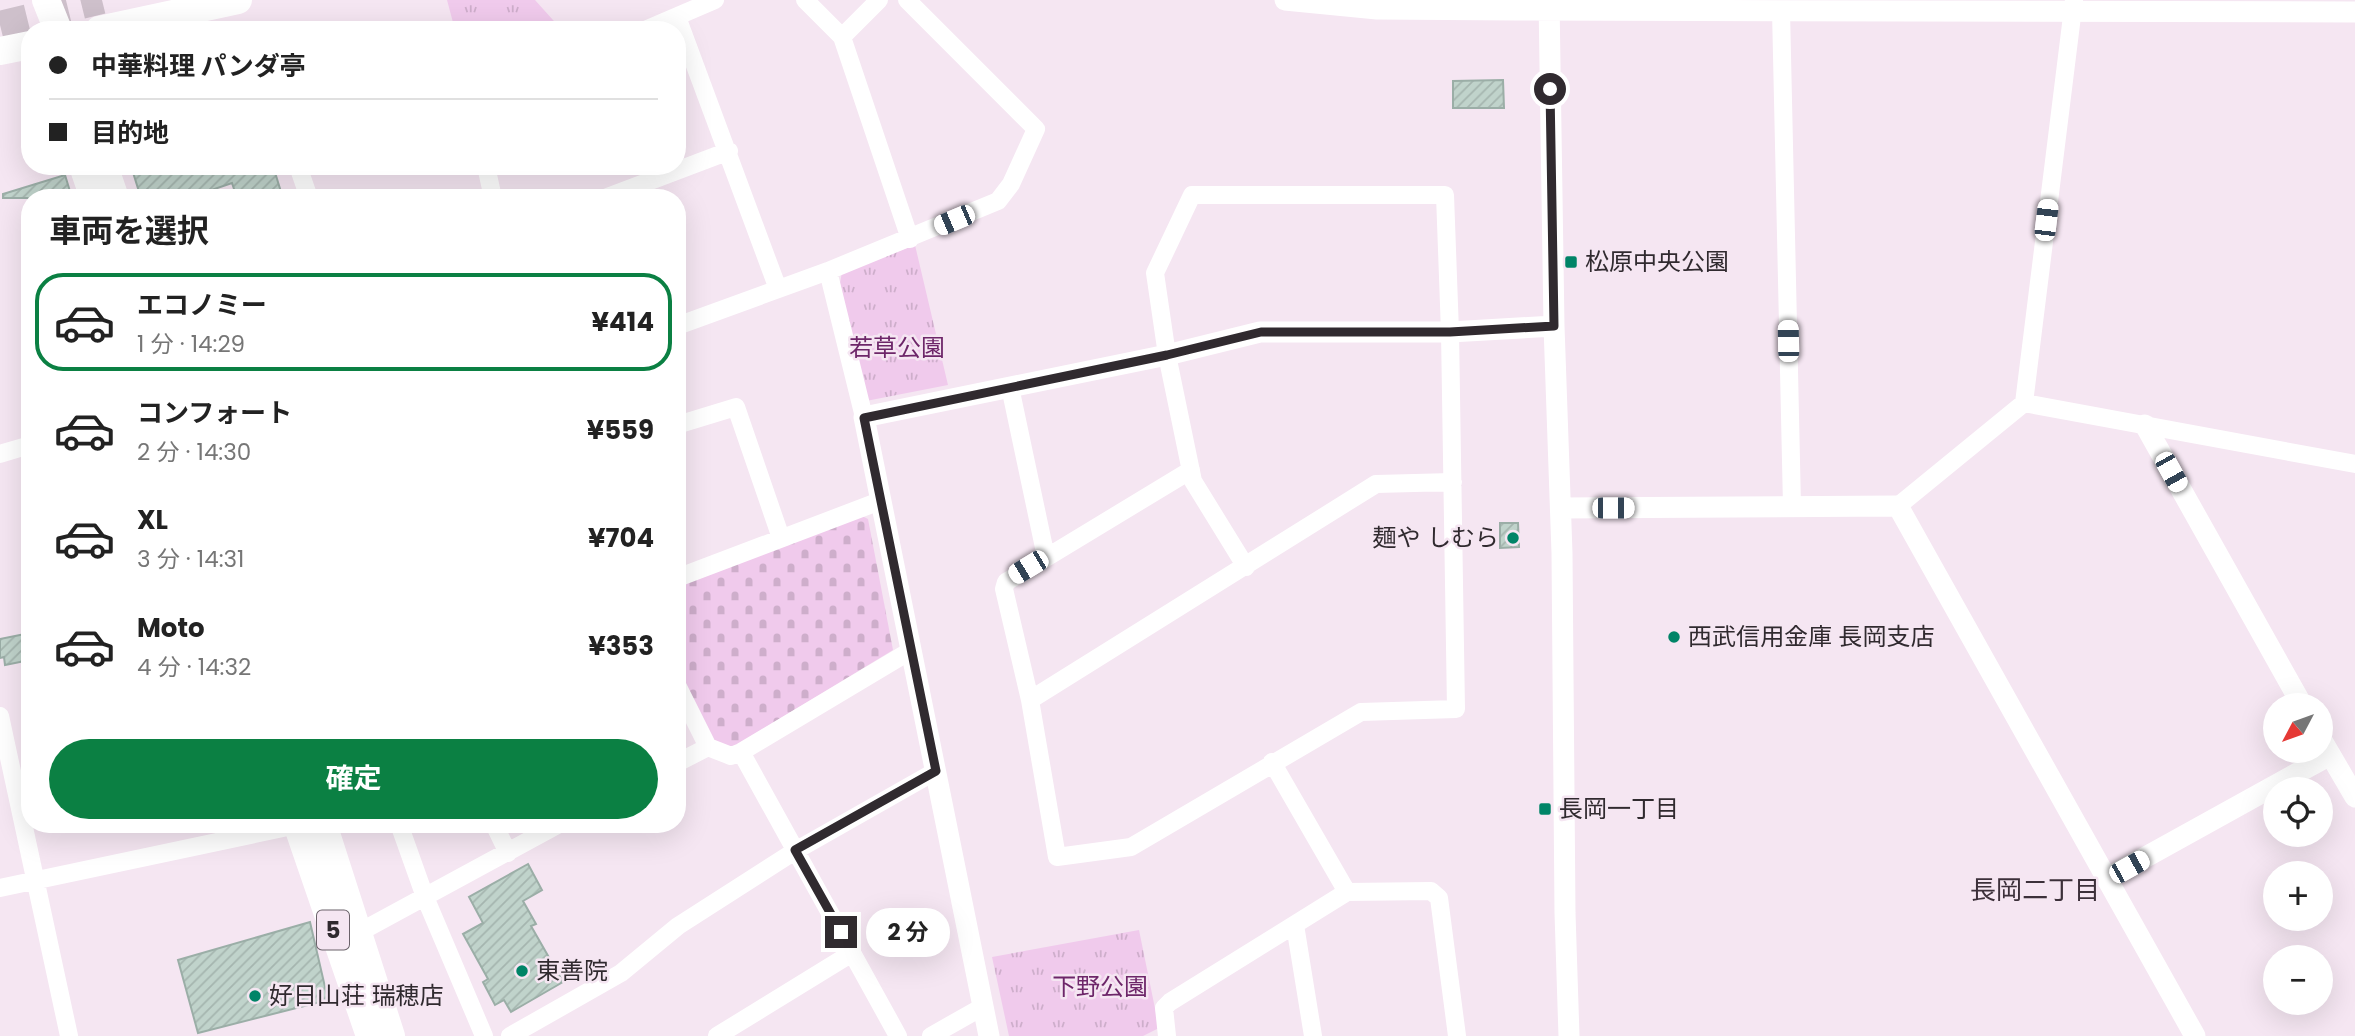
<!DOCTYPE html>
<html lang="ja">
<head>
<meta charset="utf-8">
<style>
  :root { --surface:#fff; --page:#f6f6f6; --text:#222; --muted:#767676; --line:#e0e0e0; --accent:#0b8043 }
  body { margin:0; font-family:Poppins,"Noto Sans JP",sans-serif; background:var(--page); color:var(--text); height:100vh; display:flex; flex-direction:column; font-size:26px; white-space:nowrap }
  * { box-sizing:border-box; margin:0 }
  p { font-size:23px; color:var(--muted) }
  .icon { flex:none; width:38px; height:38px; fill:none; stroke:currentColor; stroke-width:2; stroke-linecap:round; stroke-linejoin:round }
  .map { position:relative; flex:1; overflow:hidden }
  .details { position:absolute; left:21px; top:189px; width:665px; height:644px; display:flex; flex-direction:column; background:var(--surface); border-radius:28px; box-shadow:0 7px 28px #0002 }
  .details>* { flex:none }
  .top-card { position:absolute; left:21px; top:21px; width:665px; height:154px; border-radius:28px; box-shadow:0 7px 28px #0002; display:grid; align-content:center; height:154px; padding:0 28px; background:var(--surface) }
  .needle { width:46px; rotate:229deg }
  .fabs { position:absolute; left:2263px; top:693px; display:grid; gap:14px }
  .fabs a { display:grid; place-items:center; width:70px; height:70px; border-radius:50%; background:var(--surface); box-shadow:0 7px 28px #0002; font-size:35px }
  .end { position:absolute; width:32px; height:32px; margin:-16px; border:9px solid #302a2f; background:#fff; box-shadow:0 0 0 4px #fff }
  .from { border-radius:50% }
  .bubble { position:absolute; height:49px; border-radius:24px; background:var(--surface); box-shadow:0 7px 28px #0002; font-size:23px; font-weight:700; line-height:49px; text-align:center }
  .car { position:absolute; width:21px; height:42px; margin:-21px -10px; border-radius:9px; box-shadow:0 0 5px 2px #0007; background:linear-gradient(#fff 24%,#345 0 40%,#fff 0 76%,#345 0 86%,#fff 0) }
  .top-card b { display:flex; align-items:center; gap:24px; height:66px; font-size:26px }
  .top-card b+b { border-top:2px solid var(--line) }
  .top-card i { width:18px; height:18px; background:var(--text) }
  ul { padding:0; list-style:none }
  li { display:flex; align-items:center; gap:21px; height:98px; margin:0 14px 10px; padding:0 14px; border:4px solid transparent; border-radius:28px }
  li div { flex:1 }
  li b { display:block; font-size:26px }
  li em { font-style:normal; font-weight:700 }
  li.active { border-color:var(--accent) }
  li>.icon { width:63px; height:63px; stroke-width:1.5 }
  h2 { padding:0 28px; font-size:32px; line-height:84px }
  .primary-button { display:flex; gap:14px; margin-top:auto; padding:14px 28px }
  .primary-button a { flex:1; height:80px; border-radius:42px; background:var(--accent); color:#fff; font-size:28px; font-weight:700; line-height:80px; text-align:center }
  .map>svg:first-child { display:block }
</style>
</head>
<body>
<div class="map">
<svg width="2355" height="1036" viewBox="0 0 2355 1036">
  <defs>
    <pattern id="cemetery-stones" width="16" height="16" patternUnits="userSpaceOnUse" patternTransform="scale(1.75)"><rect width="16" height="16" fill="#f0caec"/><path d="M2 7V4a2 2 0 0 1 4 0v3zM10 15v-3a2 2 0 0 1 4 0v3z" fill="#ceaecb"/></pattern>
    <pattern id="park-tufts" width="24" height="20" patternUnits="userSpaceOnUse" patternTransform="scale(1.75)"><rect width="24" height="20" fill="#f0caec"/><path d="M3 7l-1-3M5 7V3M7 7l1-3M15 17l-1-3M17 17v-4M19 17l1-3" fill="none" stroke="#ceaecb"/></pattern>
    <pattern id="building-hatch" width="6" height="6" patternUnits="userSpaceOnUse" patternTransform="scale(1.75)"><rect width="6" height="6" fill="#c0d3cb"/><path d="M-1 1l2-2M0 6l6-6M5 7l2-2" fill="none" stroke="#a5b5af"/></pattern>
  </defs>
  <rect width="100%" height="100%" fill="#f5e6f2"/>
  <path fill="url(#cemetery-stones)" d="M860,515L868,519L893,650L728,750L712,739L677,670V584Z"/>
  <path fill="url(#park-tufts)" d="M447,0H535L562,30H455Z
    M915,245L948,385L866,401L840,283L842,272Z
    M1139,930L1159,1028L1143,1036H1009L992,957Z"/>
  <path fill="url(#building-hatch)" stroke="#9baea7" stroke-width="2" d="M1503,80L1504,108H1453V81Z
    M131,166H273L281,192L264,198H237L232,183L188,198H141Z
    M65,175L72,198H3V194Z
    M1500,523H1518L1519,547L1500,548Z
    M30,633V660L5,665L4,657L0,658V639Z
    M528,864L542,890L523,901L536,924L531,926L563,982L511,1012L504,1000L495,1005L483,982L488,979L463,934L483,923L469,897Z
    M310,922L328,1000L198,1033L178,960Z"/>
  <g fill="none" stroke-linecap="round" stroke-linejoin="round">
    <path stroke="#cec0cb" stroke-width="28" stroke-dasharray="28 14" stroke-linecap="butt" d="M0,25L102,0"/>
    <path stroke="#fff" stroke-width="18" d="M805,0L842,37
      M879,0L842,37L910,239
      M1781,10L1792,506
      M677,17L778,289
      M645,30L715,0
      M298,166L309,198
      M486,166L493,198
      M605,198L729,151
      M828,271L864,417
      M677,326L828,271L998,201L1011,184L1036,129L907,0
      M1010,387L1046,557
      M2024,403L2355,464
      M677,425L736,407L781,538
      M0,454L30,445
      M1191,470L1006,582L1004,589L1030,700L1057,857L1131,847L1361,712L1456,709L1450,332L1445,195H1192L1155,273L1167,355L1193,481L1246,567
      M1898,506L2024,403L2074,0
      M677,578L880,501
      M677,685L708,747L731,756L741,752L898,1036
      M1030,700L1376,484L1453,482
      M0,716L69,1036
      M741,752L910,651
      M1272,762L1347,892
      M677,763L708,747
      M399,824L425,897L484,1036
      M494,824L508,853
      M0,888L297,825
      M1295,925L1313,1036
      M358,933L559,824
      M510,1036L621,973L678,926L795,851L936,771
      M717,1036L852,953
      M931,1036L984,1006
      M1167,1036L1164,1008L1170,1002L1347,892L1431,891L1439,898L1457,1036"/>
    <path stroke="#fff" stroke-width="21" d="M1285,0L1377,9L1515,10L2355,12
      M1549,0L1554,326L1562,553L1565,913L1569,1036
      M2145,425L2302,705
      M1561,508L1898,506L2195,1036
      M2320,737L2355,797
      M2106,879L2330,755
      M989,1036L864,417L1167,355L1260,332H1450L1554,326"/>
    <path stroke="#fff" stroke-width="28" d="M46,0L58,30
      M83,166L94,198
      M104,166L115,198
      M297,824L370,1036
      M323,824L391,1036"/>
    <path stroke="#fff" stroke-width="28" d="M99,30L238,0
      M0,51L30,45"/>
  </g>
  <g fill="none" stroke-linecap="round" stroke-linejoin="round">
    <path stroke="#302a2f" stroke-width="9" d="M841,932L795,850L936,771L864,418L1167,355L1261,332H1450L1554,326L1550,89"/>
  </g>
  <g fill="#008467" stroke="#f5e6f2" stroke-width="2.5">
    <rect x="1564" y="255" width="14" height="14" rx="3.5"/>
    <circle cx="1513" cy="538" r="7"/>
    <circle cx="1674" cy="637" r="7"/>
    <rect x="1538" y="802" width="14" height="14" rx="3.5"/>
    <circle cx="522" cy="971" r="7"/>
    <circle cx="255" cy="996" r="7"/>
  </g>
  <g text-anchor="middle" stroke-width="5" stroke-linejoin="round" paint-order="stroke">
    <rect fill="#f5e6f2" stroke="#6b626a" stroke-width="2" x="317" y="910.5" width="32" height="39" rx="5"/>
    <g font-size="23" font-weight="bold" fill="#302a2f">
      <text x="333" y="938">5</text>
    </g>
    <g font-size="24" fill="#302a2f" stroke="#f5e6f2" text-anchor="start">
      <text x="1585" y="270">松原中央公園</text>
      <text x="1499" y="546" text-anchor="end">麺や しむら</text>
      <text x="1688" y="645">西武信用金庫 長岡支店</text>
      <text x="1559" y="817">長岡一丁目</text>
      <text x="536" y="979">東善院</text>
      <text x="269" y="1004">好日山荘 瑞穂店</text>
    </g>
    <g font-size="24" fill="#6d2669" stroke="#f5e6f2">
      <text x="897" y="356">若草公園</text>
      <text x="1100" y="995">下野公園</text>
    </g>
    <g font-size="26" fill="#3c303a" stroke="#f5e6f2">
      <text x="2035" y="899">長岡二丁目</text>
    </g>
  </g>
</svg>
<div class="fabs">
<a><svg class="needle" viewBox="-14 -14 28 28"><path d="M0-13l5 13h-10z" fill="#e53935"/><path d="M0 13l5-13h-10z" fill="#767676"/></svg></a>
<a><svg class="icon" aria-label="locate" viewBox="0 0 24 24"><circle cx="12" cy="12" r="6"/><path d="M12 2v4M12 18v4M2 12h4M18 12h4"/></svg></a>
<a>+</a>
<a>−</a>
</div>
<i class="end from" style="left:1550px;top:89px"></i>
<i class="end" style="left:841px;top:932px"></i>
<div class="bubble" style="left:866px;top:908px;width:84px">2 分</div>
<i class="car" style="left:954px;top:220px;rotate:247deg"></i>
<i class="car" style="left:2046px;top:220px;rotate:7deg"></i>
<i class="car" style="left:1788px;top:341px;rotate:359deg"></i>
<i class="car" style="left:2171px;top:472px;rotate:151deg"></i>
<i class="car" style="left:1613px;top:508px;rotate:90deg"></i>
<i class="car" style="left:1028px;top:567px;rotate:239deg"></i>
<i class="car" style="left:2129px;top:867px;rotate:61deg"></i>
<div class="top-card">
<b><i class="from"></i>中華料理 パンダ亭</b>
<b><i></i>目的地</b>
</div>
<section class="details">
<h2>車両を選択</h2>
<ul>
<li class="active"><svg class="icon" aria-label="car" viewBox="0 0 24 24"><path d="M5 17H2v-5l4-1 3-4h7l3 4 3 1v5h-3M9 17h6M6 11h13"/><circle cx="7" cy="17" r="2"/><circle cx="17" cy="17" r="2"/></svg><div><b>エコノミー</b><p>1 分 · 14:29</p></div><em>¥414</em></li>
<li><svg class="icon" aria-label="car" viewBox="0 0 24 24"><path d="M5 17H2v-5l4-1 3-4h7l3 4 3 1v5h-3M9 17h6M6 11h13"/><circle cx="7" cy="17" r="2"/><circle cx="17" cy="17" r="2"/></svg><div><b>コンフォート</b><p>2 分 · 14:30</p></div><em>¥559</em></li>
<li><svg class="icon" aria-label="car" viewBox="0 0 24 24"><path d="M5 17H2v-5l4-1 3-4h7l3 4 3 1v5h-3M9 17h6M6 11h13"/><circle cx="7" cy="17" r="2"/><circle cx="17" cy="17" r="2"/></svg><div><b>XL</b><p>3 分 · 14:31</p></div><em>¥704</em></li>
<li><svg class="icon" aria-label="car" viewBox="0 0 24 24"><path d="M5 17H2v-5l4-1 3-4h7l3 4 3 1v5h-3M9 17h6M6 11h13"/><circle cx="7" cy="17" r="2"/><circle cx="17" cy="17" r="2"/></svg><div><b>Moto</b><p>4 分 · 14:32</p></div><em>¥353</em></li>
</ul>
<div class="primary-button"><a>確定</a></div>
</section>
</div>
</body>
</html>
